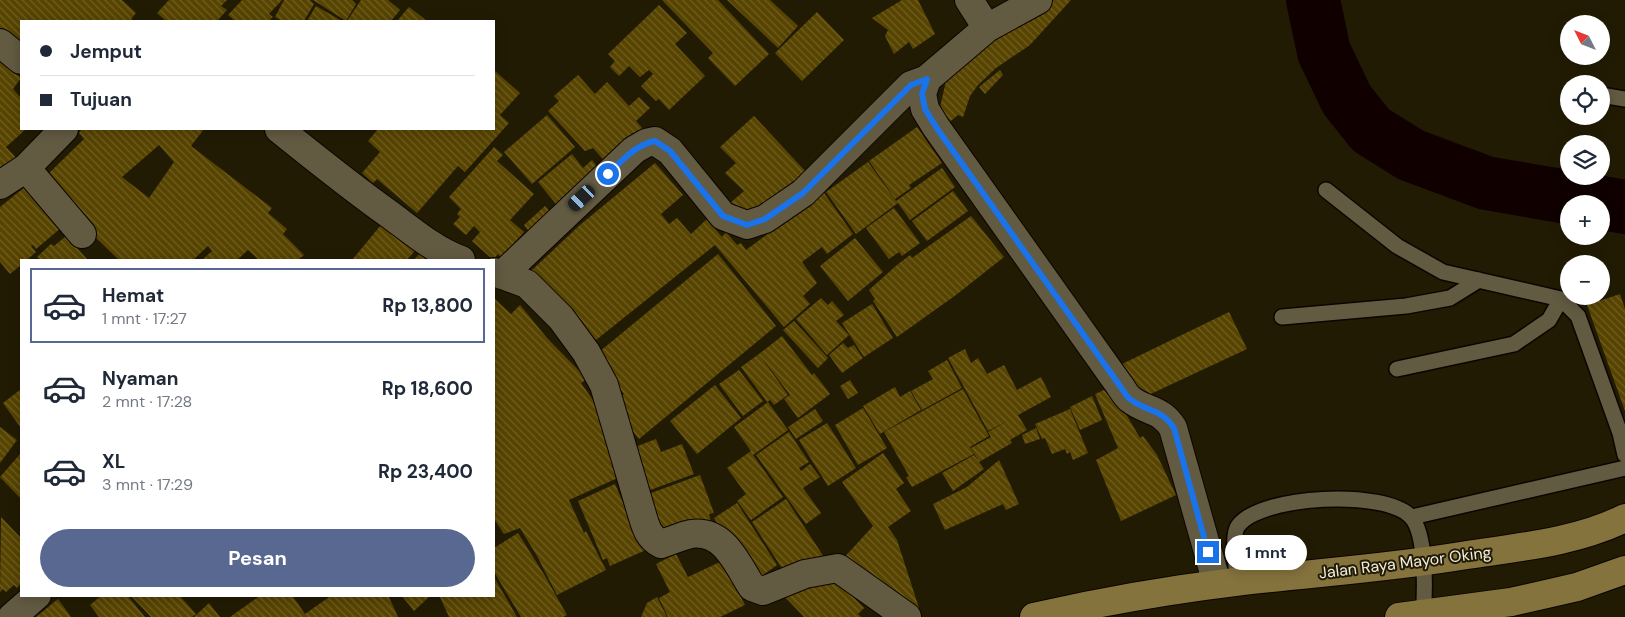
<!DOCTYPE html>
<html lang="id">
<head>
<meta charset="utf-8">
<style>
  :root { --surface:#fff; --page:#f2f2f3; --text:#1f2937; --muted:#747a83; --line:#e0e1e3; --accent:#586890 }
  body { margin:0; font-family:"DM Sans",sans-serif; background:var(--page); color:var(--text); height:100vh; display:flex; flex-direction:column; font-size:19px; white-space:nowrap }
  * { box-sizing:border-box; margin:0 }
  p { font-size:16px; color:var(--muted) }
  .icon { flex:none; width:28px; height:28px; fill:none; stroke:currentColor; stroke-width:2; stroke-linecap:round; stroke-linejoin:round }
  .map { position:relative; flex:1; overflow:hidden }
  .panel { position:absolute; left:20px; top:259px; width:475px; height:338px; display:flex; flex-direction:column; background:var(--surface); border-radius:0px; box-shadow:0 2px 12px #0003 }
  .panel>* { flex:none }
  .top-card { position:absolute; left:20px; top:20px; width:475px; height:110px; border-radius:0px; box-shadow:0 2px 12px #0003; display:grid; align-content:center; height:110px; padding:0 20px; background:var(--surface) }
  .needle { width:32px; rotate:312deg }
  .fabs { position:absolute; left:1560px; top:15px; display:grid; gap:10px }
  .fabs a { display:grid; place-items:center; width:50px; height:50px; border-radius:50%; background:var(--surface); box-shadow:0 2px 12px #0003; font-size:25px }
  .end { position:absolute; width:22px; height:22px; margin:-11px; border:6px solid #1a73e8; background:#fff; box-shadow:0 0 0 2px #fff }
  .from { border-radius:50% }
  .bubble { position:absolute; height:35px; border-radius:18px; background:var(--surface); box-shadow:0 2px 12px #0003; font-size:16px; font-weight:700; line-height:35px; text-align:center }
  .car { position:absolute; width:15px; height:30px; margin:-15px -8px; border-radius:6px; box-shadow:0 0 4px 1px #0007; background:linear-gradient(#222 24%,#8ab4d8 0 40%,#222 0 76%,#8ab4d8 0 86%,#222 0) }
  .top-card b { display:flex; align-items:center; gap:18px; height:48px; font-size:19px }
  .top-card b+b { border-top:1px solid var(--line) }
  .top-card i { width:12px; height:12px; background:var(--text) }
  ul { padding:9px 0 0; list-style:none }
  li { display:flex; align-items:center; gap:15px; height:75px; margin:0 10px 8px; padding:0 10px; border:2px solid transparent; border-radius:0px }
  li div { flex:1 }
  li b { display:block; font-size:19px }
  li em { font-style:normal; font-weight:700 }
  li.selected { border-color:var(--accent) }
  li>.icon { width:45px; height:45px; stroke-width:1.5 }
  .primary-button { display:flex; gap:10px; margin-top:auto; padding:10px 20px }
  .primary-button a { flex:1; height:58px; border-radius:30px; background:var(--accent); color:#fff; font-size:20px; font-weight:700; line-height:58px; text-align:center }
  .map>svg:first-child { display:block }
</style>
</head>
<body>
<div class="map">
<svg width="1625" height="617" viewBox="0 0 1625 617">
  <defs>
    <pattern id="building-back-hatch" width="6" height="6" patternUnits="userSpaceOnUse" patternTransform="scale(1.25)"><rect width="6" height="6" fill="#574400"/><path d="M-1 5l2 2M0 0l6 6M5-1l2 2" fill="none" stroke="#705f25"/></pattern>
  </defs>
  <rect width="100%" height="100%" fill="#221b04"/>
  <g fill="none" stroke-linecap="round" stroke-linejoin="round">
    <path stroke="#100000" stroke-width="54" d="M1313,0L1324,52L1347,100L1371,130L1411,155L1486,183L1625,207"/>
  </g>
  <path fill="url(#building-back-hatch)" fill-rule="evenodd" d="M0,0H122L136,13L131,19L134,21H21V42L0,29Z
    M169,0H227L221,6L227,10L217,21H166L157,13Z
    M242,0H282L269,14L273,17L269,21H235L228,15Z
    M284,0H310L314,4L304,21H282L275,17Z
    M313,0H352L356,4L346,21Z
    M361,0H388L400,10L391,21H347Z
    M662,0H718L769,54L735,86L708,58L713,53Z
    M727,0H770L798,26L778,48Z
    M902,0H918L935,34L913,49L909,42L894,54L885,36L888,30L872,18Z
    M1047,0H1071L1030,45L996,68L978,85L970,96L963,117L958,115L946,125L939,112L946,81L954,70Z
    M659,5L687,33L675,44L705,76L669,110L659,99L656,101L641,86L653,74L649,70L640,77L629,66L619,76L610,67L615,61L608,54Z
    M316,6L342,21H307Z
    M409,7L427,21H397Z
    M817,12L844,40L802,81L775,53Z
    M0,57L21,78L13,89L21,98V129H26L6,147L20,162L0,171Z
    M494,70L520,93L500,115L509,123L465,172L458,166L417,213L377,179L373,183L362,173L380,152L368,141L378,129H494Z
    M1000,70L1003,75L985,94L979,87Z
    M578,75L595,94L607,82L629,106L639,97L650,108L636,121L644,130L608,165L593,148L585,151L548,111L559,101L554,96Z
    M547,115L575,147L532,184L504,152Z
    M754,116L806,172L762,211L742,213L729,204L744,191L725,173L736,163L720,147Z
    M917,127L942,163L909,185L911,188L895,199L869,161Z
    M82,129H204L191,146L272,208L268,213L287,229L283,234L304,255L298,260H259L248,250L237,260H202L212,251L208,246L193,260H119L89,231L43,179L84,139L79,133ZM159,145L174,162L149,198L122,177Z
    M494,147L503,155L497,161L534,194L510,220L524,232L501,257L498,254L493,260L472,241L480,232L474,226L466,235L453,224L460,217L457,214L461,209L449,197Z
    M572,154L583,168L592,160L602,173L560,209L538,182Z
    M868,162L896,201L942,168L955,187L910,220L898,203L856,234L826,192Z
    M655,163L683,195L661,214L669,224L677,218L691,234L707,219L722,237L726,232L737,245L741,243L746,250L824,193L853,234L827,254L822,247L802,262L817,283L803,296L810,304L784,327L715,245L596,340L531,271L580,225Z
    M25,187L68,222L36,249L33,245L31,246L36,252L27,260H21V265L10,274L0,262V207Z
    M953,191L968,211L927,241L912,221Z
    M545,206L557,220L535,239L524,225Z
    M894,208L920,243L902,256L899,252L889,259L866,228Z
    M971,216L1004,257L956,295L897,337L873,301L875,299L869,290L897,265L910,255L912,258Z
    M386,219L418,247L407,260H352Z
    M66,236L88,260H40L37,257L51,244L54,246Z
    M855,238L883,272L848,301L820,266Z
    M421,252L430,260H414Z
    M718,254L776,326L639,439L611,405L624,394L593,357Z
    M1620,294L1625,309V411L1587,305Z
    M494,298L511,314L520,305L547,338L587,379L581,383L607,420L622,476L569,500L584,533L586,531L606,570L557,595L537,556L520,528L504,534L494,519Z
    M821,298L828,305L832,301L844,315L836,321L849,335L827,355L796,319Z
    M872,304L893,338L864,357L842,323Z
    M1229,312L1247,349L1142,398L1118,366Z
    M794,321L828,358L818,368L783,330Z
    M782,336L812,375L814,373L830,394L798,418L784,399L790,395L759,354Z
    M843,343L848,348L854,345L863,358L842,373L829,355Z
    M965,349L971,363L978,358L987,374L1004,365L1017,390L1041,377L1051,397L1018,415L1027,430L1010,440L1012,443L979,462L971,448L991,437L988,432L1007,421L988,431L948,358Z
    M759,354L788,395L774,405L770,400L767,402L741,367Z
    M947,360L962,388L922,410L911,391L933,379L928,371Z
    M739,370L763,401L743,416L719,384Z
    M850,380L858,393L848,399L840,386Z
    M715,385L741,418L697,454L670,421Z
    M895,387L900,397L910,391L921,410L880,434L863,406Z
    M21,389V428L3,403Z
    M963,389L989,436L970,447L974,454L912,487L906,477L909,476L884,432Z
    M1104,390L1123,409L1140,438L1143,436L1157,455L1176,495L1121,521L1096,460L1118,448L1095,394Z
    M1092,396L1102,420L1080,430L1070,407Z
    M768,402L788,430L753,455L783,497L751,520L737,501L746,494L727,468L751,451L734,427Z
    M863,408L887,448L858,465L835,425Z
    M815,409L823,421L796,439L788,427Z
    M1070,409L1088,453L1073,460L1070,452L1067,454L1065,449L1052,454L1045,438L1042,439L1035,424Z
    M827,423L856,468L828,486L799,440Z
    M0,427L17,440L0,463Z
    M1036,428L1040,439L1025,444L1022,435Z
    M789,432L809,462L799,468L801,471L810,464L820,477L803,488L821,513L806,524L756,455Z
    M656,439L661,452L682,444L694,474L642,493L627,450Z
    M21,453V499L0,477Z
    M883,453L904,483L896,489L911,511L888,527L897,540L920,611L913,617L841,561L873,526L842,482Z
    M974,455L984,469L953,491L942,473Z
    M999,460L1019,504L1006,510L1003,504L945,530L933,504L967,487Z
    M700,475L714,513L709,514L711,522L670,537H658L643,496Z
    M615,484L638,538L648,549L610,566L607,558L603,560L578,501Z
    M786,499L824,557L787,576L752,522Z
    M737,503L777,565L753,582L714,518Z
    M1,517L21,538V583L17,588L14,585L6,592L3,589L0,592Z
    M518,533L545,576L567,615L563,617H521L494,572V548Z
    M676,554L688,577L722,561L745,605L720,617H668L659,598L670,592L656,564Z
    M829,572L864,608L858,614L861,617H804L783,595Z
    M494,577L517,617H449L439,595H494Z
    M102,595H127L145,617H99L90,605Z
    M130,595H179L196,614L192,617H151Z
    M261,595H292L305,614L332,595H388L398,617H230Z
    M401,595H431L414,611Z
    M657,597L667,617H641L647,603Z
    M58,599L71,617H36Z
    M209,603L220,617H194Z"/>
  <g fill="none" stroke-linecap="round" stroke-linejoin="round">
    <g stroke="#0c0500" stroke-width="18">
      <path id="lane" d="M1601,95L1625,99
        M1326,190L1397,246L1443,272L1561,299L1578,316L1620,433L1625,455
        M1282,317L1406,306L1450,298L1479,280
        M1397,369L1514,344L1549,320L1561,299
        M1412,517L1625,468
        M1237,582C1237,569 1231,535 1238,526C1260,495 1385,489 1411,517C1427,534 1425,594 1423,617"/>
    </g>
    <g stroke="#0c0500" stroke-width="30">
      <path id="street" d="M969,0L987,28
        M0,43L21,60
        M927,79L922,94L925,109L936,127L1120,386C1123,390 1126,396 1130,399C1146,412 1161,408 1173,428L1217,584
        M279,129C315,158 351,187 389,214C412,231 434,250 461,260
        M26,168L82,234
        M0,185L26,168L64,129
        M494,272L527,284L561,318L586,352L604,385L641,511C645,524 647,537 661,544C671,541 681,536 691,534C724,529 737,564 752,587L763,591L805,574L838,568L907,617
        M502,275L634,150L646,143L655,141L670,151L723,216L747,225L765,219L803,193L911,85L927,79L987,28L1038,0
        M12,617L37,595"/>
    </g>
    <g stroke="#0c0500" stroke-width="30">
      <path id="primary" d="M1034,617C1100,602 1168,590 1235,582C1312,573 1390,568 1467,555C1520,547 1577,542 1625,518
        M1399,617L1511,602L1577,587L1625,570"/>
    </g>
    <use href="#lane" stroke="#625a41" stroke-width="15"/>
    <use href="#street" stroke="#625a41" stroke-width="28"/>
    <use href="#primary" stroke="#85733d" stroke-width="28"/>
  </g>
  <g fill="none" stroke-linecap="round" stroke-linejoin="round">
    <path stroke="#1a73e8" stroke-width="6" d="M608,174C622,161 635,145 655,141L670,151L723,216L747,225L765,219L803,193L911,85L927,79L922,94L925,109L936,127L1120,386C1123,390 1126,396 1130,399C1146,412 1161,408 1174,428L1208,552"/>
  </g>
  <g text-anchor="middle" stroke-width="4" stroke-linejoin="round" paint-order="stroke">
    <g font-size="16" fill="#f1edde" stroke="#221b04">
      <text transform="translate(1405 562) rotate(-7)" y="6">Jalan Raya Mayor Oking</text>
    </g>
  </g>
</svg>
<div class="fabs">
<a><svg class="needle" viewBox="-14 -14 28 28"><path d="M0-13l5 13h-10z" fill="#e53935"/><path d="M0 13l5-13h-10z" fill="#747a83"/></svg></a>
<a><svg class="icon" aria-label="locate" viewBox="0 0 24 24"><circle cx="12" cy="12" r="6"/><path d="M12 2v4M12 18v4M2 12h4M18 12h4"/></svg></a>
<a><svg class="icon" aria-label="layers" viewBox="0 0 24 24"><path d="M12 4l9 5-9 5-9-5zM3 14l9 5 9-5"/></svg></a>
<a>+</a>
<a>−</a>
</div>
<i class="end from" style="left:608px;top:174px"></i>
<i class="end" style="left:1208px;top:552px"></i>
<div class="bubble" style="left:1225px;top:535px;width:82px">1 mnt</div>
<i class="car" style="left:582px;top:198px;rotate:227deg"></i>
<div class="top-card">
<b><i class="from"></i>Jemput</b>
<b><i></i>Tujuan</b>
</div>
<section class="panel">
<ul>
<li class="selected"><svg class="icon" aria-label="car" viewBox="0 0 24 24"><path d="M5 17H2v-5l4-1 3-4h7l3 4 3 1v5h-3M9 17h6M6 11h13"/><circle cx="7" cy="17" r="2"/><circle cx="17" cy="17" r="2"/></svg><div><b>Hemat</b><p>1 mnt · 17:27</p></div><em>Rp 13,800</em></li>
<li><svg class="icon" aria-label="car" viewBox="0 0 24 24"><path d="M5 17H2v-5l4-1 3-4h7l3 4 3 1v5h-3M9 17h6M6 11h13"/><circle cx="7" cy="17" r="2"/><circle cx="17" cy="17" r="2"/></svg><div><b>Nyaman</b><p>2 mnt · 17:28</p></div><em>Rp 18,600</em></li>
<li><svg class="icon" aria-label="car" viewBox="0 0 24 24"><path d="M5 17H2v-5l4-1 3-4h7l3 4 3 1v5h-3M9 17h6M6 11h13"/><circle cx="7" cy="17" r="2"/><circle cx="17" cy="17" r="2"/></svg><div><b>XL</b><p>3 mnt · 17:29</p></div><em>Rp 23,400</em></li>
</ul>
<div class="primary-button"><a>Pesan</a></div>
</section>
</div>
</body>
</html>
